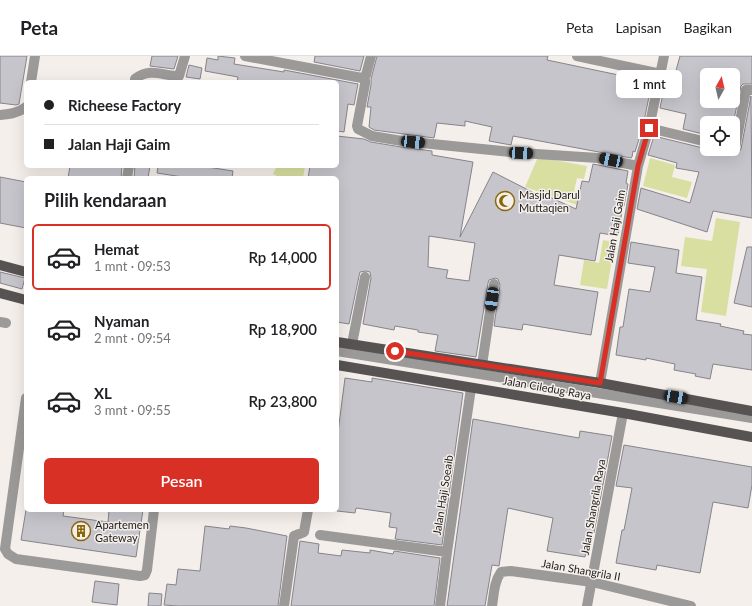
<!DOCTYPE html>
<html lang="id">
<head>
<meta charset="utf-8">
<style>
  :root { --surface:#fff; --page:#f2f2f2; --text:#202124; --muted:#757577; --line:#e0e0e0; --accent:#d93025 }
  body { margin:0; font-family:Lato,sans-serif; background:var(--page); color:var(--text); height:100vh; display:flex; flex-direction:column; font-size:15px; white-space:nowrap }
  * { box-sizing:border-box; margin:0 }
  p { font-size:13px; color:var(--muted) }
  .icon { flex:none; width:22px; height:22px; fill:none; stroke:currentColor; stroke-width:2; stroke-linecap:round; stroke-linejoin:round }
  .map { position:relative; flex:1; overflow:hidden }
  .details { position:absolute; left:24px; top:120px; width:315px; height:336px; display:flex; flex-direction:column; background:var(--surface); border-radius:6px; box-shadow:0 4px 16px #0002 }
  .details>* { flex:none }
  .banner { position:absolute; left:24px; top:24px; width:315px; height:88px; border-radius:6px; box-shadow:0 4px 16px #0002; display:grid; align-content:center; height:88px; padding:0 20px; background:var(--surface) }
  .needle { width:26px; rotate:8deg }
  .buttons { position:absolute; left:700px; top:12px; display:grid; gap:8px }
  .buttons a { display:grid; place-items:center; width:40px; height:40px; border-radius:6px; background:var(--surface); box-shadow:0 4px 16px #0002; font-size:20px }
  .end { position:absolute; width:18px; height:18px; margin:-9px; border:5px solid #d93025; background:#fff; box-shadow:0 0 0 2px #fff }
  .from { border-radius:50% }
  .bubble { position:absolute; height:28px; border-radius:6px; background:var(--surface); box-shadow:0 4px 16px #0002; font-size:13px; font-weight:600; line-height:28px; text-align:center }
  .car { position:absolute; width:12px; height:24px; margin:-12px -6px; border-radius:5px; box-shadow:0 0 3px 1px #0007; background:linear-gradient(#222 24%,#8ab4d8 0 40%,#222 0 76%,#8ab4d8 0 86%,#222 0) }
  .banner b { display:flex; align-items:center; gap:14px; height:38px; font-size:15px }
  .banner b+b { border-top:1px solid var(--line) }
  .banner i { width:10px; height:10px; background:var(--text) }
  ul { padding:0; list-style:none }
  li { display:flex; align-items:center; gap:12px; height:66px; margin:0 8px 6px; padding:0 12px; border:2px solid transparent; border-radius:6px }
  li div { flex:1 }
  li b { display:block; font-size:15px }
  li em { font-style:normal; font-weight:600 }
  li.on { border-color:var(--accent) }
  li>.icon { width:36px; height:36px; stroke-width:1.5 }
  h2 { padding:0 20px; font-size:18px; line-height:48px }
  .action { display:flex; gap:8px; margin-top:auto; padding:8px 20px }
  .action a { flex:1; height:46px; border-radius:6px; background:var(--accent); color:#fff; font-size:16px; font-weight:600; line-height:46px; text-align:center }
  header { display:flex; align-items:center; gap:24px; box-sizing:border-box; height:56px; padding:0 20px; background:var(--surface); border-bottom:1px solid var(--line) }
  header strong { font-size:19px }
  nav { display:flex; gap:22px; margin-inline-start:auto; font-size:14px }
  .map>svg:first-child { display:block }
</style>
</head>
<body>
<header>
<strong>Peta</strong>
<nav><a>Peta</a><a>Lapisan</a><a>Bagikan</a></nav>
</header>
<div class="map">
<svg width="752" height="550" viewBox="0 0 752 550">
  <rect width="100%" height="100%" fill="#f5efeb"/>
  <path fill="#d9dfa0" d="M538,101L587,110L584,123L577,122L574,135L583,138L580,150L525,131Z
    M650,102L675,109L672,121L692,126L687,142L643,130Z
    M277,110H305L303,122H281L273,118Z
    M716,162L740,166L726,260L701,256L707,213L681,210L685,181L712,185Z
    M603,184L615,186L607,233L580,229L584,204L599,207Z"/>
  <path fill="#c6c5cb" stroke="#86848a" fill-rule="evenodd" d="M0,0H27L19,48L16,49L0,47Z
    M152,0H178L174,13L150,10Z
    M218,0L235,2L234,8L284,16V14L358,28L354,49L348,48L344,76L337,75V26H237L238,21L205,15L207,2L218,4Z
    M315,0H364L360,15L314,6Z
    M377,0H548L547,4L652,26L643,70L635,96L633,95L632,101L631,102L513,80L511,89L489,85L492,71L465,65V70L437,67L434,82L374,74L369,71L371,51H367L371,29V23Z
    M680,0H752V28H743L741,30L733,68L707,67V79L683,73L686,58L660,52L665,28L672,29ZM707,19H733V45H707Z
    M189,9L202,12L200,23L186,21Z
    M751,40L752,162L713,155L707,176L637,153L641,132L690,147L699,116L676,112L677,107L648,99L654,80L707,93L733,98H738L741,93Z
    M337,80L364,83L371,86L401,91L432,95V99L473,106L460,181L493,116L542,141L543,138L576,153L582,125L589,126L593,108L628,115L626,127L628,128L624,150L623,149L618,180L600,177L595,205L559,199L554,229L598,236L591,279L523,268L522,274L494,270L500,229L498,223L495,222L489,224L488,227L476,301L435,295L438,279L418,276V274L395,270L394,274L363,268L371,222L370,216L366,215L360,216L359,220L349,268L337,266V122H308L310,110H337ZM429,180L475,187L469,225L446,222L448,214L428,211Z
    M70,110H122L121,122H68Z
    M135,110H150L148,122H134Z
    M158,110H201L233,115L232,122H189L157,117Z
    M0,121L26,126V172L0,167Z
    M631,186L679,194L676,217L702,221L696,264L721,268L720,270L744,275L743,278L752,279V314L713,308L710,323L695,320L696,318L674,314L675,308L646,302V304L616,299L620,271H623L629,233L650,236L655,211L628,207Z
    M747,191H752V251L734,247Z
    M0,216L25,222L22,233L0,227Z
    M345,322L372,326V322L463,337L442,489L395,483L397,472L389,471L391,457L356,452L355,457L337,455V384Z
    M473,363L579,382L580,375L612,380L594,477L589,476L585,501L547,495L553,462L508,452L499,510L492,509L485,550H447Z
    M624,389L752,411V429L748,452L713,446L700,517L657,509L656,514L616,507L622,474H624L632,432L616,430Z
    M26,454H64L63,460L108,466L109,454H143L136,501L21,484Z
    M205,470L229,473L230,470L246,472L287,480L278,550H178L164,549L167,528L176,529L178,513L200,515Z
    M300,485L319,488L318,497L341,500L342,494L370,497V494L393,498L394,495L440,502L434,550H291Z
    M95,525L119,528L117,549L92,546Z
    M149,537L162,538L161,550H148Z"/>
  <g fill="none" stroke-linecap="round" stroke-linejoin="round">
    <path stroke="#9c9999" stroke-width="10" d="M245,0L362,22L365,24V28L357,70L358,73L372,80L402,85L521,97L598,102L638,110
      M577,0L661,18
      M363,23L366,19L371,0
      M31,26L35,0
      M135,26V23C150,11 163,20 179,20L185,0
      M0,59C10,58 18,57 26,51
      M649,72L707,86
      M733,92H735L746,34H752
      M127,122L129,110
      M0,266L6,267
      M352,288L365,221
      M337,295L752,362
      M482,309L494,228
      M600,327L638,110L649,72L664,0
      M26,342L5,493L8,498L16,503L140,520L145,519L147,514L154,454
      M320,479L447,496
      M284,550L294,480L304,476L308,454
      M440,550L447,496L471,332
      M492,550C494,538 494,526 501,516L511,515L592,526L691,550
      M587,550L623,357"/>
    <path stroke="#585353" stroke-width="10" d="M0,209L26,216
      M0,237L26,244
      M337,286L600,327L752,355
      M337,309L623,357L752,381"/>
  </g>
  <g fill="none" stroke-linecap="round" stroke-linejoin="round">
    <path stroke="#d93025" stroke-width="5" d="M395,295L600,327L638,110L649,72"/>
  </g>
  <defs>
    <g id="mosque-ring" transform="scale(1)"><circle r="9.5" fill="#f5efeb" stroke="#8c6708" stroke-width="1.5"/><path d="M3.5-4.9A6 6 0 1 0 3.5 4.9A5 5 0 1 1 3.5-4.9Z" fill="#8c6708"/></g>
    <g id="building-ring" transform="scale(1)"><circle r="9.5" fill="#f5efeb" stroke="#8c6708" stroke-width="1.5"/><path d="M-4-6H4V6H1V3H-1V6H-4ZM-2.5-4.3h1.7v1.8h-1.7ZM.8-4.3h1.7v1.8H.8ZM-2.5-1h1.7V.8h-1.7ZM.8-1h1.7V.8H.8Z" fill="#8c6708"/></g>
  </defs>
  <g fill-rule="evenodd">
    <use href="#mosque-ring" x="505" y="145"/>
    <use href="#building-ring" x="81" y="475"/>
  </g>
  <g text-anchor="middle" stroke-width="3" stroke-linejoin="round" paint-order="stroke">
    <g font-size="11" fill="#1e1c1a" stroke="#f5efeb" text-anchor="start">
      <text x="519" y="143">Masjid Darul<tspan x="519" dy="13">Muttaqien</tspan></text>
      <text x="95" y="473">Apartemen<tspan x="95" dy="13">Gateway</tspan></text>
    </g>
    <g font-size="11" fill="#1e1c1a" stroke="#f5efeb">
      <text transform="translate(615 170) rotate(-80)" y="4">Jalan Haji Gaim</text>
      <text transform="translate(547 332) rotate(10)" y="4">Jalan Ciledug Raya</text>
      <text transform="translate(443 439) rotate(-81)" y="4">Jalan Haji Soeaib</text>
      <text transform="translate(593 451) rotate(-80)" y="4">Jalan Shangrila Raya</text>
      <text transform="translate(581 514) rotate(10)" y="4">Jalan Shangrila II</text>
    </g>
  </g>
</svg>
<div class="buttons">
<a><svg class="needle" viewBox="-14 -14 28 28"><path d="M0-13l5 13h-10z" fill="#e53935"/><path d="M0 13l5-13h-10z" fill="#757577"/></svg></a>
<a><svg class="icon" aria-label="locate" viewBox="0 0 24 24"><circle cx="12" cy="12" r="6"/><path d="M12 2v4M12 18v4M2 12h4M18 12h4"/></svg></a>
</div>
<i class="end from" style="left:395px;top:295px"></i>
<i class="end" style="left:649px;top:72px"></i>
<div class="bubble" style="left:616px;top:14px;width:66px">1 mnt</div>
<i class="car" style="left:413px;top:86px;rotate:96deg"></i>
<i class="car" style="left:521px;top:97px;rotate:93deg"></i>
<i class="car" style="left:611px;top:104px;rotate:282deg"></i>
<i class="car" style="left:492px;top:243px;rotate:188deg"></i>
<i class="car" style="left:676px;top:341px;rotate:100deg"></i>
<div class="banner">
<b><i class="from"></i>Richeese Factory</b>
<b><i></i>Jalan Haji Gaim</b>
</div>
<section class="details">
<h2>Pilih kendaraan</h2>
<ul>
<li class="on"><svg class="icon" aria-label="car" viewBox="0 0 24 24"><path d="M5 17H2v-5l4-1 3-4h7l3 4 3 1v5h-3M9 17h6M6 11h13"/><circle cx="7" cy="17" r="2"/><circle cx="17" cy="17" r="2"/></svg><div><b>Hemat</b><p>1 mnt · 09:53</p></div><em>Rp 14,000</em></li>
<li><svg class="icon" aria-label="car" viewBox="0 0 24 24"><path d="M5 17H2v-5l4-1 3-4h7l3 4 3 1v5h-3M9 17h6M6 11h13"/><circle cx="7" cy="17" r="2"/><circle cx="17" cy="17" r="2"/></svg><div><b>Nyaman</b><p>2 mnt · 09:54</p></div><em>Rp 18,900</em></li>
<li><svg class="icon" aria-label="car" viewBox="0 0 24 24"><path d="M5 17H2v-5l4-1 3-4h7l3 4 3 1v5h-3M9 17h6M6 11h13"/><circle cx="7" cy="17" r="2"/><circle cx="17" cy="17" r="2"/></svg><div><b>XL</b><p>3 mnt · 09:55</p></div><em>Rp 23,800</em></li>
</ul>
<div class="action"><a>Pesan</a></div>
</section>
</div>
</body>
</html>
